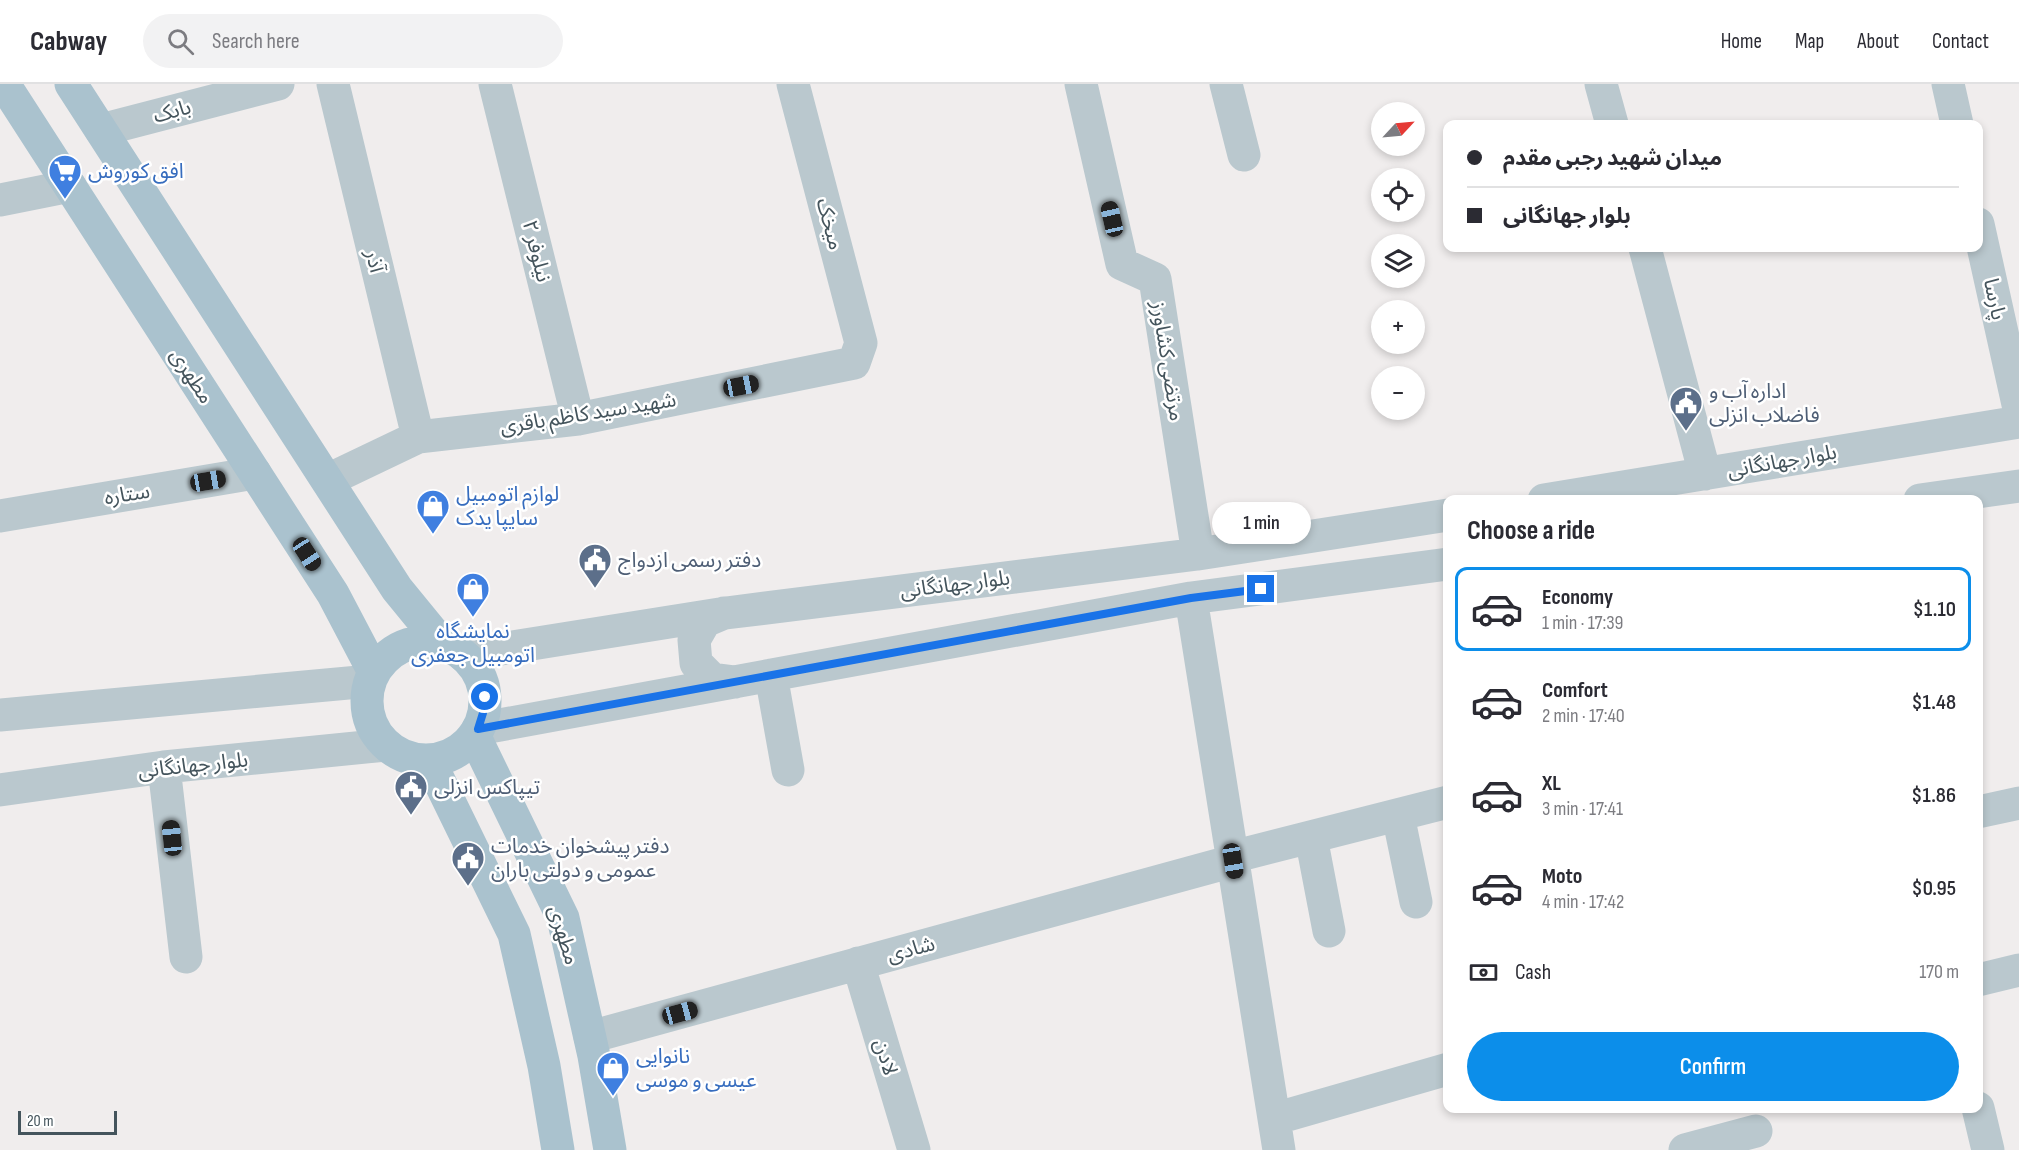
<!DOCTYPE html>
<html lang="en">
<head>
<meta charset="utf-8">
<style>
  :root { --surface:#fff; --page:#f2f2f3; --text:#2b2b33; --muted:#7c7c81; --line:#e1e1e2; --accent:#0c8eea }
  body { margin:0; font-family:"Sofia Sans Condensed","Noto Sans Arabic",sans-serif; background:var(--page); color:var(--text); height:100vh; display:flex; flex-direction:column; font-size:22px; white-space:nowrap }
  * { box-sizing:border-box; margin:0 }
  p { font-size:20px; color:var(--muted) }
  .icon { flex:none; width:33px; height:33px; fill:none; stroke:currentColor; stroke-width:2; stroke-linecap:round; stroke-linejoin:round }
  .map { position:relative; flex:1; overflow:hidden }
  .side { position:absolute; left:1443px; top:411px; width:540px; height:618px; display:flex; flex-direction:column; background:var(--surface); border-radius:12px; box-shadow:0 3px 9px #0003 }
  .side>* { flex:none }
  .top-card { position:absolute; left:1443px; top:36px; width:540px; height:132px; border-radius:12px; box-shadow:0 3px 9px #0003; display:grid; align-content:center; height:132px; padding:0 24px; background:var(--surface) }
  .needle { width:39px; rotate:64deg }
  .buttons { position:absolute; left:1371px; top:18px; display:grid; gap:12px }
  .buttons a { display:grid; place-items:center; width:54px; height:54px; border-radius:50%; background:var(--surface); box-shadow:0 3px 9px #0003; font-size:30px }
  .scale { position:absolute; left:18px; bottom:15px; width:99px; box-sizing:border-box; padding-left:6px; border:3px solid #44545c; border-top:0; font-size:16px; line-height:21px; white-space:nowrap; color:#44545c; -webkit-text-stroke:4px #fff; paint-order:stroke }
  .end { position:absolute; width:27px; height:27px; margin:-14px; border:8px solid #1a73e8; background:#fff; box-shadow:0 0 0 3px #fff }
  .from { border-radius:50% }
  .bubble { position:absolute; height:42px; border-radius:21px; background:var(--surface); box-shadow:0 3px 9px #0003; font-size:20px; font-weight:600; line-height:42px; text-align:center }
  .car { position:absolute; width:18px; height:36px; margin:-18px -9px; border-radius:8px; box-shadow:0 0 4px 2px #0007; background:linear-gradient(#222 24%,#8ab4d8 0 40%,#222 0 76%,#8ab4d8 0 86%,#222 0) }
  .top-card b { display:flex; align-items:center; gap:21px; height:57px; font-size:22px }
  .top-card b+b { border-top:2px solid var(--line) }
  .top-card i { width:15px; height:15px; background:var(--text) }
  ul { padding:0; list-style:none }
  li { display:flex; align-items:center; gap:18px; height:84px; margin:0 12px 9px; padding:0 12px; border:3px solid transparent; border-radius:12px }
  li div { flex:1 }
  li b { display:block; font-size:22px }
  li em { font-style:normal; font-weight:600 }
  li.selected { border-color:var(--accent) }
  li>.icon { width:54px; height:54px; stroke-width:1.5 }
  h2 { padding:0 24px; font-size:27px; line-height:72px }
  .pay { display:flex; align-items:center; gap:15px; height:66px; padding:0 24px; font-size:22px }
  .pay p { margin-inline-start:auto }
  .primary-button { display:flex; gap:12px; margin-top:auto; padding:12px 24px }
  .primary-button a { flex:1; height:69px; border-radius:36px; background:var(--accent); color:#fff; font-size:24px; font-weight:600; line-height:69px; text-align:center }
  header { display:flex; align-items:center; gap:36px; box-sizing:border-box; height:84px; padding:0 30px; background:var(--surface); border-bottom:2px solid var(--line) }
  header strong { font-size:28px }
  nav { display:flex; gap:33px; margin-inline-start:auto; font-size:21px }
  .search { width:420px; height:54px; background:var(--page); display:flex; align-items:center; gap:15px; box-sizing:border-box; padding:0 21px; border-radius:33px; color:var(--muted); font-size:22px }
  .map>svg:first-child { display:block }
</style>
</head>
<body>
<header>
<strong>Cabway</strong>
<div class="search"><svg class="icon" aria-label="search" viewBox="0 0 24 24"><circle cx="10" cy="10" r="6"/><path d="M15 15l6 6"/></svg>Search here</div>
<nav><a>Home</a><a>Map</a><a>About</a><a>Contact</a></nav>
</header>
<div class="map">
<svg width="2019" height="1066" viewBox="0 0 2019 1066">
  <rect width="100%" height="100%" fill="#f0eded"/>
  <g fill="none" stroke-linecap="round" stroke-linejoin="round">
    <path stroke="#bac8ce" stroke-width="33" d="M333,0L418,353
      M495,0L578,335
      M1081,0L1122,180L1155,195L1198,470
      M1226,0L1244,71
      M1601,0L1612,40
      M1948,0L1957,40
      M101,46L278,0
      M0,116L70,102
      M1978,140L2019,325
      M1645,164L1705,390
      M328,396L418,353L578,335L854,279L861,259L793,0
      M1544,416L2019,338
      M1920,416L2019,402
      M0,432L255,389
      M1191,514L1279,1066
      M724,529L705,537L694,556L696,579L712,595L735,598
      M463,571L726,529L1198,470L1448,431
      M771,591L788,686
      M0,631L370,597
      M478,645L1191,514L1448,480
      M164,683L186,873
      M0,706L164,683L386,661
      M1978,728L2019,719
      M1398,731L1416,818
      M1311,753L1329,847
      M1232,773L1448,718
      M858,879L914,1066
      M1978,896L2019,886
      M590,953L1233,777
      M1978,1024L1988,1066
      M1274,1035L1448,985
      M1685,1066L1756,1047"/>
    <path stroke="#aac2ce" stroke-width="33" d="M4,0L333,510L374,588
      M71,0L397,505L442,560
      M367 617a59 59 0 1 1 118 0a59 59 0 1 1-118 0Z
      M474,651L563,834L594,972L610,1066
      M429,676L514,850L544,982L558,1066"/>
  </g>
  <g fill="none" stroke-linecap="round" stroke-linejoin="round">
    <path stroke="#1a73e8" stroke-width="8" d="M485,613L483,629L478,645L1191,514L1261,505"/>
  </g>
  <defs>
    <g id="supermarket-pin" transform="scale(1.725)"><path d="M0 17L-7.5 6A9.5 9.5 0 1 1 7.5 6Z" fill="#3f7fe0" stroke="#fff"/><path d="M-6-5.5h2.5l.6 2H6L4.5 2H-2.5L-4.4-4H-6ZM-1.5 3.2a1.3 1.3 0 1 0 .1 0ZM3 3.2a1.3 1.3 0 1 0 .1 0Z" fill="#fff"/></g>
    <g id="civic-pin" transform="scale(1.725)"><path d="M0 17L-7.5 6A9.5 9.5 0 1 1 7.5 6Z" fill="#5c6f8a" stroke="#fff"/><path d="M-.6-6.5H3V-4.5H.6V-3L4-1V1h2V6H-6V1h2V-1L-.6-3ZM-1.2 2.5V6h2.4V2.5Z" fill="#fff"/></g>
    <g id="shop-pin" transform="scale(1.725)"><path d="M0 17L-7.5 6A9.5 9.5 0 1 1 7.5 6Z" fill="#3f7fe0" stroke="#fff"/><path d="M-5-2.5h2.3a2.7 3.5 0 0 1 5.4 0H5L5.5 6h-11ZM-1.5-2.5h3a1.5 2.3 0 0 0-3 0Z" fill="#fff"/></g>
  </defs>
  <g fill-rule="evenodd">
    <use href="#supermarket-pin" x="65" y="87"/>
    <use href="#civic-pin" x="1686" y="319"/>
    <use href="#shop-pin" x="433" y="422"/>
    <use href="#civic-pin" x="595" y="476"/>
    <use href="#shop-pin" x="473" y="505"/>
    <use href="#civic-pin" x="411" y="703"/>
    <use href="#civic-pin" x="468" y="774"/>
    <use href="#shop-pin" x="613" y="984"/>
  </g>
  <g text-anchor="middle" stroke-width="5" stroke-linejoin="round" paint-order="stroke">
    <g font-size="21" fill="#44545c" stroke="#fff">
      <text transform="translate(172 27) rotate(-15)" y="7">بابک</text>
      <text transform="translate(830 140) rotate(75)" y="7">میخک</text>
      <text transform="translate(537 167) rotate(76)" y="7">نیلوفر ۲</text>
      <text transform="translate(375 177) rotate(76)" y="7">آذر</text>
      <text transform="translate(1995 215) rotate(78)" y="7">پارسا</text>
      <text transform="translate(1168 277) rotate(81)" y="7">مرتضی کشاورز</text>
      <text transform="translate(192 292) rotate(57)" y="7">مطهری</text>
      <text transform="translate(588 329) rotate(-9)" y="7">شهید سید کاظم باقری</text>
      <text transform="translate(1782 377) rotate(-10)" y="7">بلوار جهانگانی</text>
      <text transform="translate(127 410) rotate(-9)" y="7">ستاره</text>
      <text transform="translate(955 500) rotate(-7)" y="7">بلوار جهانگانی</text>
      <text transform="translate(193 681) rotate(-6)" y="7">بلوار جهانگانی</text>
      <text transform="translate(564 851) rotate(73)" y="7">مطهری</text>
      <text transform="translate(911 865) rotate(-15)" y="7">شادی</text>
      <text transform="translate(886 973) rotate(73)" y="7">لادن</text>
    </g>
    <g font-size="21" fill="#366cbe" stroke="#fff" text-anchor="start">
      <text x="88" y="94">افق کوروش</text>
      <text x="456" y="417">لوازم اتومبیل<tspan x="456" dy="24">سایپا یدک</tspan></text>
      <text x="473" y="554" text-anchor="middle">نمایشگاه<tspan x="473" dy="24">اتومبیل جعفری</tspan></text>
      <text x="636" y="979">نانوایی<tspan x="636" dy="24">عیسی و موسی</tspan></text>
    </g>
    <g font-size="21" fill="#4e5e75" stroke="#fff" text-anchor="start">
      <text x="1709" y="314">اداره آب و<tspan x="1709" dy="24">فاضلاب انزلی</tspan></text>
      <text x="618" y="483">دفتر رسمی ازدواج</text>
      <text x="434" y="710">تیپاکس انزلی</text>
      <text x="491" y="769">دفتر پیشخوان خدمات<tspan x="491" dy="24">عمومی و دولتی باران</tspan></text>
    </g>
  </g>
</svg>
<div class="buttons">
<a><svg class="needle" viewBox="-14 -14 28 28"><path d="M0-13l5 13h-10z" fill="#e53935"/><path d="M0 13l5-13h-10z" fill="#7c7c81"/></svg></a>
<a><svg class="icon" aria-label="locate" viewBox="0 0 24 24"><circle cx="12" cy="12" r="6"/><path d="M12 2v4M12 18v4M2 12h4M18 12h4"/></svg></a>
<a><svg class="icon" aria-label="layers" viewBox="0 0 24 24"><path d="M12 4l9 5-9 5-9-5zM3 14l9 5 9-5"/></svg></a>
<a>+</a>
<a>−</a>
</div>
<div class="scale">20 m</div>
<i class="end from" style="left:485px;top:613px"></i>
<i class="end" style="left:1261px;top:505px"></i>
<div class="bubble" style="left:1212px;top:418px;width:99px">1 min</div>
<i class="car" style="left:1112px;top:135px;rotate:347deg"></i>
<i class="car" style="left:741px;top:302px;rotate:79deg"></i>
<i class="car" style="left:208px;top:397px;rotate:80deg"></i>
<i class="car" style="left:307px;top:470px;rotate:147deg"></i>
<i class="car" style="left:172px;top:754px;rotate:354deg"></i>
<i class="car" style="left:1233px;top:777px;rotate:171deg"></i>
<i class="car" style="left:680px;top:929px;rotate:75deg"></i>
<div class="top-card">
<b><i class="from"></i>میدان شهید رجبی مقدم</b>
<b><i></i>بلوار جهانگانی</b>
</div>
<section class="side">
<h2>Choose a ride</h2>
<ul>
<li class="selected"><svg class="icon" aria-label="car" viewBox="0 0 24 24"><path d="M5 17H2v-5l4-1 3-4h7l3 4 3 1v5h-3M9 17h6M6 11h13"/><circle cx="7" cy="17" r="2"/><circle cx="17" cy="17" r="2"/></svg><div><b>Economy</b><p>1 min · 17:39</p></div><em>$1.10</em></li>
<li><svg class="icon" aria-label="car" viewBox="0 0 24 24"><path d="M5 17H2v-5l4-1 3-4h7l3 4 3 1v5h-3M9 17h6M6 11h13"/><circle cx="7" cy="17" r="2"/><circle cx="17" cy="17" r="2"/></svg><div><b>Comfort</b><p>2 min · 17:40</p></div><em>$1.48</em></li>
<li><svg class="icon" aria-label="car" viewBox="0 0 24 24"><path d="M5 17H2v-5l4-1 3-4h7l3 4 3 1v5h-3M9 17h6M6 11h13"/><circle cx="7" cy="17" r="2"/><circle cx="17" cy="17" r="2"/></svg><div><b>XL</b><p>3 min · 17:41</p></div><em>$1.86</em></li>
<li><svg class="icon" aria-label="car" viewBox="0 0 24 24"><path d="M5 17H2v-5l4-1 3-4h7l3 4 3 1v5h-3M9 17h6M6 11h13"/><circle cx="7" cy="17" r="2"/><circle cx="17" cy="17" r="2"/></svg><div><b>Moto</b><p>4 min · 17:42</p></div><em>$0.95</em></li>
</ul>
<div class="pay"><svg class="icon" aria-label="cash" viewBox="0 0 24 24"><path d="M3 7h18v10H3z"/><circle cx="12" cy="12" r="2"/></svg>Cash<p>170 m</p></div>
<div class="primary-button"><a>Confirm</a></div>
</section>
</div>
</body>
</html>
